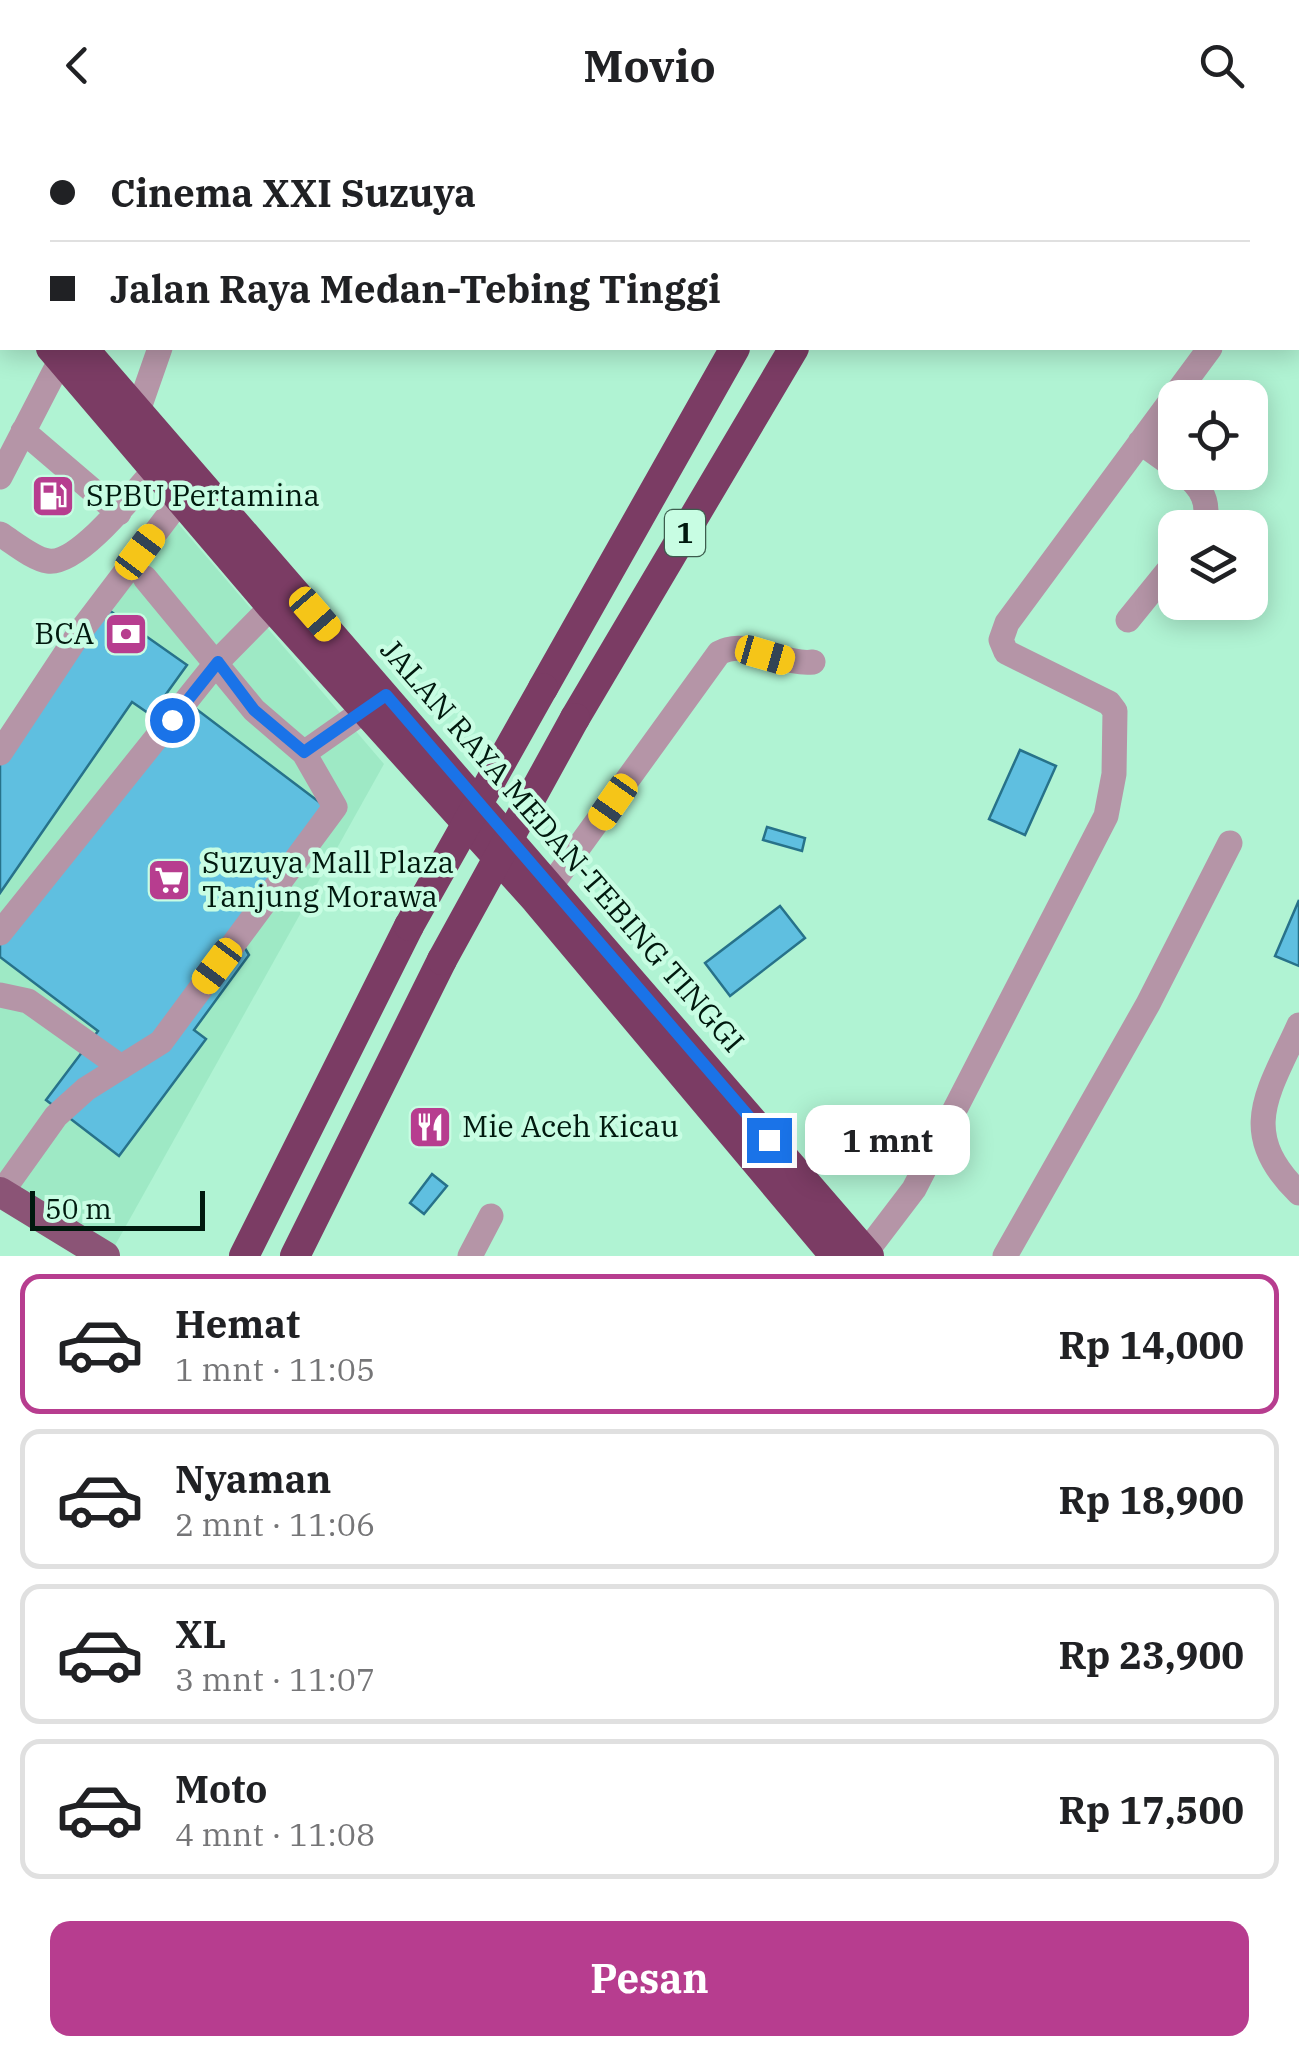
<!DOCTYPE html>
<html lang="id">
<head>
<meta charset="utf-8">
<style>
  :root { --surface:#fff; --page:#f6f6f6; --text:#202124; --muted:#757577; --line:#e0e0e0; --accent:#b73d8f }
  body { margin:0; font-family:"IBM Plex Serif",serif; background:var(--page); color:var(--text); height:100vh; display:flex; flex-direction:column; font-size:38px; white-space:nowrap }
  * { box-sizing:border-box; margin:0 }
  p { font-size:32px; color:var(--muted) }
  .icon { flex:none; width:55px; height:55px; fill:none; stroke:currentColor; stroke-width:2; stroke-linecap:round; stroke-linejoin:round }
  .map { position:relative; height:1126px; overflow:hidden }
  .details { display:flex; flex-direction:column; background:var(--surface); flex:1 }
  .details>* { flex:none }
  .banner { position:absolute; left:0px; top:0px; width:1300px; height:220px; box-shadow:0 5px 25px #0003; display:grid; align-content:center; height:220px; padding:0 50px; background:var(--surface) }
  .buttons { position:absolute; left:1158px; top:250px; display:grid; gap:20px }
  .buttons a { display:grid; place-items:center; width:110px; height:110px; border-radius:20px; background:var(--surface); box-shadow:0 5px 25px #0003; font-size:50px }
  .scale { position:absolute; left:30px; bottom:25px; width:175px; box-sizing:border-box; padding-left:10px; border:5px solid #00190e; border-top:0; font-size:28px; line-height:35px; white-space:nowrap; color:#00190e; -webkit-text-stroke:8px #c8fde3; paint-order:stroke }
  .end { position:absolute; width:45px; height:45px; margin:-22px; border:12px solid #1a73e8; background:#fff; box-shadow:0 0 0 5px #fff }
  .from { border-radius:50% }
  .bubble { position:absolute; height:70px; border-radius:20px; background:var(--surface); box-shadow:0 5px 25px #0003; font-size:32px; font-weight:700; line-height:70px; text-align:center }
  .car { position:absolute; width:30px; height:60px; margin:-30px -15px; border-radius:12px; box-shadow:0 0 8px 2px #0007; background:linear-gradient(#f5c518 24%,#345 0 40%,#f5c518 0 76%,#345 0 86%,#f5c518 0) }
  .banner b { display:flex; align-items:center; gap:35px; height:95px; font-size:38px }
  .banner b+b { border-top:2px solid var(--line) }
  .banner i { width:25px; height:25px; background:var(--text) }
  ul { padding:18px 0 0; list-style:none }
  li { display:flex; align-items:center; gap:30px; height:140px; margin:0 20px 15px; padding:0 30px; border:5px solid var(--line); border-radius:20px }
  li div { flex:1 }
  li b { display:block; font-size:38px }
  li em { font-style:normal; font-weight:700 }
  li.active { border-color:var(--accent) }
  li>.icon { width:90px; height:90px; stroke-width:1.5 }
  .primary-button { display:flex; gap:20px; margin-top:auto; padding:20px 50px }
  .primary-button a { flex:1; height:115px; border-radius:20px; background:var(--accent); color:#fff; font-size:40px; font-weight:700; line-height:115px; text-align:center }
  header { display:flex; justify-content:space-between; align-items:center; height:130px; padding:0 50px; background:var(--surface); font-size:45px; font-weight:700 }
  .map>svg:first-child { display:block }
</style>
</head>
<body>
<header><svg class="icon" aria-label="back" viewBox="0 0 24 24"><path d="M15 5l-7 7 7 7"/></svg>Movio<svg class="icon" aria-label="search" viewBox="0 0 24 24"><circle cx="10" cy="10" r="6"/><path d="M15 15l6 6"/></svg></header>
<div class="map">
<svg width="1299" height="1126" viewBox="0 0 1299 1126">
  <rect width="100%" height="100%" fill="#b0f3d3"/>
  <path fill="#9ee9c5" d="M175,390L384,634L113,1119L0,1057V643Z"/>
  <path fill="#5fbfe0" stroke="#27728a" stroke-width="2.5" d="M106,478L187,535L151,585L132,572L0,763V632Z
    M183,569L339,687L243,815L249,825L194,900L206,909L119,1026L46,970L98,901L0,827V813Z
    M1020,620L1056,636L1025,705L989,689Z
    M767,697L805,708L802,721L763,710Z
    M1299,770V836L1275,826Z
    M780,776L805,808L730,866L705,833Z
    M432,1044L447,1056L424,1084L410,1073Z"/>
  <g fill="none" stroke-linecap="round" stroke-linejoin="round">
    <path stroke="#b595a7" stroke-width="25" d="M53,2L55,0
      M249,2L250,0
      M0,74L2,72
      M138,281L160,218
      M23,301L119,383
      M1140,312L1175,337
      M1182,342C1202,357 1212,374 1202,398
      M0,347L61,229L72,218
      M0,404C13,412 33,429 48,431C81,436 144,350 165,328
      M1128,490L1175,432
      M0,623L80,502L181,369
      M304,623L378,571
      M552,754L719,523C746,507 783,536 813,532
      M0,803L218,531L282,466
      M0,865L28,871L121,937
      M1299,895C1269,962 1236,1002 1299,1063
      M1,1063L56,986L86,959L161,912L335,677L304,623L254,580L145,448
      M866,1122L914,1059L1106,686L1114,644L1115,581L1109,573L1006,522L1001,510L1007,493L1210,218
      M470,1126L491,1086
      M1005,1126L1148,874L1230,713"/>
    <path stroke="#8b5476" stroke-width="30" d="M0,1062L105,1126"/>
    <path stroke="#7b3c64" stroke-width="30" d="M857,2L858,0
      M921,2L923,0
      M0,119L2,122
      M0,161L2,164
      M51,218L271,476L536,770L835,1126
      M83,218L869,1126
      M543,558L735,218
      M575,588L794,218
      M244,1126L409,796
      M295,1126L442,830"/>
    <path stroke="#7b3c64" stroke-width="30" d="M409,796L543,558
      M442,830L575,588"/>
  </g>
  <g fill="none" stroke-linecap="round" stroke-linejoin="round">
    <path stroke="#1a73e8" stroke-width="12" d="M172,590L218,532L254,580L304,622L386,565L769,1010"/>
  </g>
  <defs>
    <g id="fuel-square" transform="scale(2.25)"><rect x="-9" y="-9" width="18" height="18" rx="4" fill="#b73d8f" stroke="#c8fde3"/><path d="M-5.5-6h7V0h2V4h1.3V-2.5L3-4.5l.8-.8L6-3V5H2.5V1h-1V6h-7ZM-4.2-4.7v3.2H.2V-4.7Z" fill="#fff"/></g>
    <g id="bank-square" transform="scale(2.25)"><rect x="-9" y="-9" width="18" height="18" rx="4" fill="#b73d8f" stroke="#c8fde3"/><path d="M-6-4H6V4H-6ZM0-2.3a2.3 2.3 0 1 0 0 4.6a2.3 2.3 0 1 0 0-4.6Z" fill="#fff"/></g>
    <g id="supermarket-square" transform="scale(2.25)"><rect x="-9" y="-9" width="18" height="18" rx="4" fill="#b73d8f" stroke="#c8fde3"/><path d="M-6-5.5h2.5l.6 2H6L4.5 2H-2.5L-4.4-4H-6ZM-1.5 3.2a1.3 1.3 0 1 0 .1 0ZM3 3.2a1.3 1.3 0 1 0 .1 0Z" fill="#fff"/></g>
    <g id="restaurant-square" transform="scale(2.25)"><rect x="-9" y="-9" width="18" height="18" rx="4" fill="#b73d8f" stroke="#c8fde3"/><path d="M-5-6h1v4h1v-4h1v4h1v-4h1v5L-1.5 .5V6h-2V.5L-5-1ZM5-6V6H3V1.5H1.5Q1.5-4 5-6Z" fill="#fff"/></g>
  </defs>
  <g fill-rule="evenodd">
    <use href="#fuel-square" x="53" y="366"/>
    <use href="#bank-square" x="126" y="504"/>
    <use href="#supermarket-square" x="169" y="750"/>
    <use href="#restaurant-square" x="430" y="997"/>
  </g>
  <g text-anchor="middle" stroke-width="9" stroke-linejoin="round" paint-order="stroke">
    <rect fill="#c8fde3" stroke="#3c5d4e" stroke-width="2.5" x="665" y="380" width="40" height="46" rx="8"/>
    <g font-size="28" font-weight="bold" fill="#00190e">
      <text x="685" y="413">1</text>
    </g>
    <g font-size="30" fill="#00190e" stroke="#c8fde3" text-anchor="start">
      <text x="86" y="376">SPBU Pertamina</text>
      <text x="94" y="514" text-anchor="end">BCA</text>
      <text x="202" y="743">Suzuya Mall Plaza<tspan x="202" dy="34">Tanjung Morawa</tspan></text>
      <text x="462" y="1007">Mie Aceh Kicau</text>
    </g>
    <g font-size="30" fill="#00190e" stroke="#c8fde3">
      <text transform="translate(562 716) rotate(49)" y="10">JALAN RAYA MEDAN-TEBING TINGGI</text>
    </g>
  </g>
</svg>
<div class="buttons">
<a><svg class="icon" aria-label="locate" viewBox="0 0 24 24"><circle cx="12" cy="12" r="6"/><path d="M12 2v4M12 18v4M2 12h4M18 12h4"/></svg></a>
<a><svg class="icon" aria-label="layers" viewBox="0 0 24 24"><path d="M12 4l9 5-9 5-9-5zM3 14l9 5 9-5"/></svg></a>
</div>
<div class="scale">50 m</div>
<i class="end from" style="left:172px;top:590px"></i>
<i class="end" style="left:769px;top:1010px"></i>
<div class="bubble" style="left:805px;top:975px;width:165px">1 mnt</div>
<i class="car" style="left:140px;top:422px;rotate:37deg"></i>
<i class="car" style="left:315px;top:484px;rotate:139deg"></i>
<i class="car" style="left:765px;top:525px;rotate:106deg"></i>
<i class="car" style="left:613px;top:672px;rotate:215deg"></i>
<i class="car" style="left:217px;top:836px;rotate:217deg"></i>
<div class="banner">
<b><i class="from"></i>Cinema XXI Suzuya</b>
<b><i></i>Jalan Raya Medan-Tebing Tinggi</b>
</div>
</div>
<section class="details">
<ul>
<li class="active"><svg class="icon" aria-label="car" viewBox="0 0 24 24"><path d="M5 17H2v-5l4-1 3-4h7l3 4 3 1v5h-3M9 17h6M6 11h13"/><circle cx="7" cy="17" r="2"/><circle cx="17" cy="17" r="2"/></svg><div><b>Hemat</b><p>1 mnt · 11:05</p></div><em>Rp 14,000</em></li>
<li><svg class="icon" aria-label="car" viewBox="0 0 24 24"><path d="M5 17H2v-5l4-1 3-4h7l3 4 3 1v5h-3M9 17h6M6 11h13"/><circle cx="7" cy="17" r="2"/><circle cx="17" cy="17" r="2"/></svg><div><b>Nyaman</b><p>2 mnt · 11:06</p></div><em>Rp 18,900</em></li>
<li><svg class="icon" aria-label="car" viewBox="0 0 24 24"><path d="M5 17H2v-5l4-1 3-4h7l3 4 3 1v5h-3M9 17h6M6 11h13"/><circle cx="7" cy="17" r="2"/><circle cx="17" cy="17" r="2"/></svg><div><b>XL</b><p>3 mnt · 11:07</p></div><em>Rp 23,900</em></li>
<li><svg class="icon" aria-label="car" viewBox="0 0 24 24"><path d="M5 17H2v-5l4-1 3-4h7l3 4 3 1v5h-3M9 17h6M6 11h13"/><circle cx="7" cy="17" r="2"/><circle cx="17" cy="17" r="2"/></svg><div><b>Moto</b><p>4 mnt · 11:08</p></div><em>Rp 17,500</em></li>
</ul>
<div class="primary-button"><a>Pesan</a></div>
</section>
</body>
</html>
